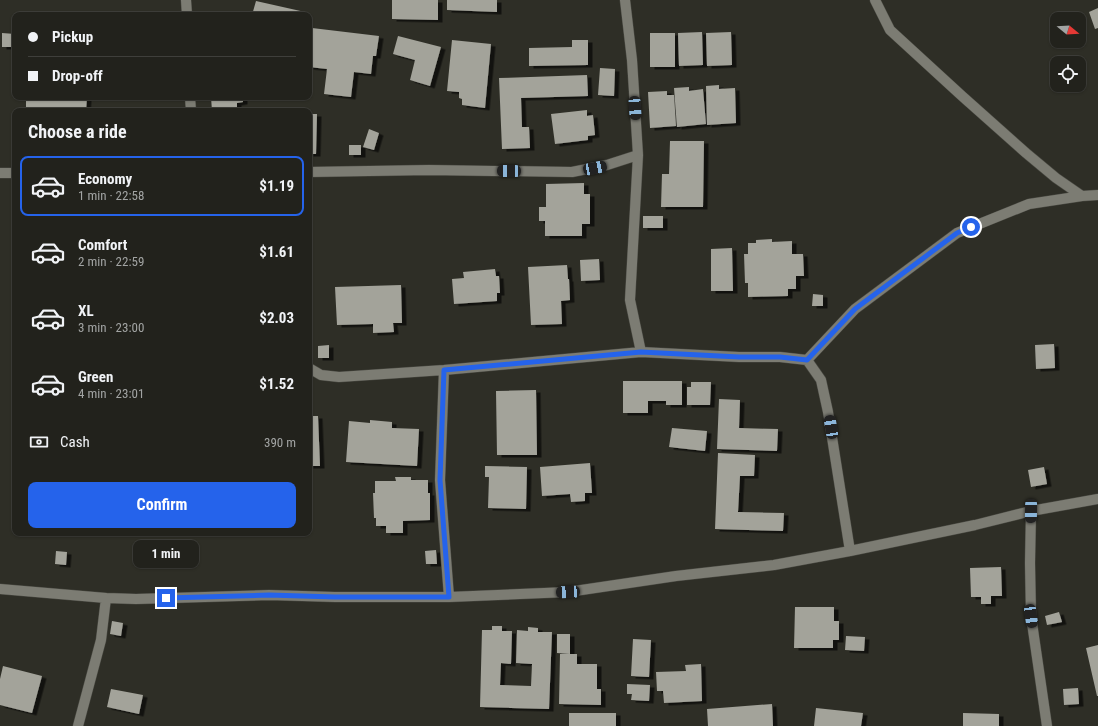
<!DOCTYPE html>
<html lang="en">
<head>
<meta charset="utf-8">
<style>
  :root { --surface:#22221c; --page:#2a2a25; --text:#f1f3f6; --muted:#a2a4a3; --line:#3f3f3b; --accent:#2563eb }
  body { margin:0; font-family:"Roboto Condensed",sans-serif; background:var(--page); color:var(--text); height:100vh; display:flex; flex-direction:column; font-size:15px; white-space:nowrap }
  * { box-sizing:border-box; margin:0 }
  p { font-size:13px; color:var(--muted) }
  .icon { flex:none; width:22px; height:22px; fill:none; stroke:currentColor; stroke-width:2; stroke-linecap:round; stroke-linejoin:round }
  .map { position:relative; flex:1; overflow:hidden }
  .sheet { position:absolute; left:12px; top:108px; width:300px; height:428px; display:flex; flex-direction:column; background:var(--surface); border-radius:8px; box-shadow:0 1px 3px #0004,0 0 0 1px var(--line) }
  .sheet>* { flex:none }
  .hud { position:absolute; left:12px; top:12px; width:300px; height:88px; border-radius:8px; box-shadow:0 1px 3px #0004,0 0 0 1px var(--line); display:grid; align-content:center; height:88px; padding:0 16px; background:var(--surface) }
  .needle { width:26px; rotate:108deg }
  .tools { position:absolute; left:1050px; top:12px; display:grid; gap:8px }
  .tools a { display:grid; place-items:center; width:36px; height:36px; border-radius:8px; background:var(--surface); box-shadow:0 1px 3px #0004,0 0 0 1px var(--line); font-size:20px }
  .end { position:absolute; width:18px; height:18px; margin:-9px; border:5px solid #2563eb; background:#fff; box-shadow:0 0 0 2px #fff }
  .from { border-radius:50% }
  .bubble { position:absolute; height:28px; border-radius:8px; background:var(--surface); box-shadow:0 1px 3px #0004,0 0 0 1px var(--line); font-size:13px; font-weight:700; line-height:28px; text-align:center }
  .car { position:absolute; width:12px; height:24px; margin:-12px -6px; border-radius:5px; box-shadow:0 0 3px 1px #0007; background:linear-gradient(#222 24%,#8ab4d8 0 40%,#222 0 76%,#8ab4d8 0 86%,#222 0) }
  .hud b { display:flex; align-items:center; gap:14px; height:38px; font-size:15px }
  .hud b+b { border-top:1px solid var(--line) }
  .hud i { width:10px; height:10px; background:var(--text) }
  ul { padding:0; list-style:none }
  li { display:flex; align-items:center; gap:12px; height:60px; margin:0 8px 6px; padding:0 8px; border:2px solid transparent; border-radius:8px }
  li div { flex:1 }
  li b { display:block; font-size:15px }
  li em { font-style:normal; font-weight:700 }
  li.active { border-color:var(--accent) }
  li>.icon { width:36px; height:36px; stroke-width:1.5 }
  h2 { padding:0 16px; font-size:18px; line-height:48px }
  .pay { display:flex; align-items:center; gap:10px; height:44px; padding:0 16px; font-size:15px }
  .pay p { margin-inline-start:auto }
  .cta { display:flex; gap:8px; margin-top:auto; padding:8px 16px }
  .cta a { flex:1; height:46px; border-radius:8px; background:var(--accent); color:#fff; font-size:16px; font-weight:700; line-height:46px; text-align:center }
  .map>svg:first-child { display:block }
</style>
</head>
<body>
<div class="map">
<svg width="1098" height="726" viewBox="0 0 1098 726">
  <defs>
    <filter id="shadow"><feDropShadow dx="4.5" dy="2.5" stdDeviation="0" flood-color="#0009"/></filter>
  </defs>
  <rect width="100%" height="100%" fill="#2e2e26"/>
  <path fill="#a3a39a" filter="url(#shadow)" d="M392,0H438V20L392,19Z
    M447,0H497V12L447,10Z
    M256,1L305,12L304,15H252Z
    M1098,8V28L1095,29L1089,12Z
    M312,28L379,36L376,56H373L371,74L354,72L351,97L324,94L327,69L309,67V51Z
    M702,32L703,65L679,66L678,33Z
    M731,32L732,65L707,66L706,33Z
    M2,33L15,34V47H2Z
    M650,33H675V67H650Z
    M398,36L441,47L430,86L410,80L415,60L393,54Z
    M452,40L491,44L485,108L462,105V99L459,98V92L447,91Z
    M572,40H588V65L529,66V48L572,47Z
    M600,68L615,69L614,96L598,95Z
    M587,75L588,96L521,98L522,127H529L530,148L502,149L499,78Z
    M719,85V89L735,88L736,123L707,125L706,86Z
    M689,87V91L703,89L706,124L677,127L674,88Z
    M667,91V95H674L676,126L650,128L648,92Z
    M26,97H87L86,111H26Z
    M211,97H243V102L237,103V111H212Z
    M587,110V116L593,115L595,135L588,136V140L555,144L551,114Z
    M309,114H317L316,154H309Z
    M369,129L379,133L374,150L363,147Z
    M670,141H704L703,207H661L662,174H669Z
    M349,145H361V155H349Z
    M584,183V194H590V224H582V236H545V221H539V207H546V184Z
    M643,216H663V228H643Z
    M772,239V242L792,241V254H803L804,276H796V289H788V296L748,297V283H745L744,254H748V243H756V240Z
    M732,248L733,291H711V249Z
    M599,259L600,280L581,281L580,260Z
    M567,265L568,279H569L570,300L561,301L562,324L531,325L528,267Z
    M495,269L496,276H499L500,293H497V301L454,304L452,279L464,278L463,272Z
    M401,285L402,323H393L394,332L373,333V324L337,325L335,287Z
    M813,294L823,295V306H812Z
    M1054,344L1055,368L1036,369L1035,345Z
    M329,345V358H318V346Z
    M623,381H682V405H666V401H648V413H623Z
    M691,382H711L710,405H687V387H691Z
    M536,390L537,455H497L496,391Z
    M719,399L740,400L739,428L778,429L777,451L717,449Z
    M309,416H318L320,466H309Z
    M370,420L392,422V428L419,429L417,466L346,462L349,421L370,423Z
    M672,428L707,431L705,451L669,447Z
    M718,453L755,455L754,476H740L738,512L784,513L783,531L715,529Z
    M590,463L592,493H585V501L571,502L570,494L542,496L540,467Z
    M485,466L527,467L526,509L488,508L489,477H485Z
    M1044,467L1047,484L1031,487L1028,470Z
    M395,477H411V480H428V493H430V520L403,521V533H386V526H376V518H374L373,493H375V481H396Z
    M436,550L437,564H426L425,551Z
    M56,551L67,552L66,565L55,564Z
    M1001,567L1002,596H991V604H981V597H971L970,568Z
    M795,607H834V621H839V640H833V648H794Z
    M1059,612L1062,622L1047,625L1045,616Z
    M112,621L123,623L121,636L110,634Z
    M492,626H502V631H512L511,664L501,663L500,685L531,686L532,664L516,663L517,630L528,631V627L538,628V632H552L549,709L480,707L482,630H492Z
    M557,634H570V654L557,653Z
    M846,636L865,637L864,651L845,650Z
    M633,639L651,640L649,677L631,676Z
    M1098,645V696H1097L1086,648Z
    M560,654H577V664H597V689H601V705L559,704Z
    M701,664L702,701L664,703L663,691H657L656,672L686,671L685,665Z
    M3,666L42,676L32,713L0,705V679Z
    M627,684L650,685L649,701L631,700L632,694H627Z
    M1078,688L1079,704L1064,705L1063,689Z
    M111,689L143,695L139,714L107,707Z
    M772,704L773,726H708L707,709Z
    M816,708L863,713L861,726H814Z
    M569,713H616V726H569Z
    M963,713L999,714V726H963Z"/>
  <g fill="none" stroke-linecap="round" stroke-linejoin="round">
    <g stroke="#494942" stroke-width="11">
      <path id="minor" d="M186,0L187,15
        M625,0L632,60L638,155L630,300L641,352
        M875,0L890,30L962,96L1026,153L1056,178L1082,196
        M190,97L191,111
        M309,172L429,170L572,172L607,165L638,155
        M0,173H15
        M807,360L855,309L957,233L1029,204L1082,196L1098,195
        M309,368L321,375L339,377L444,370L641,352L739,357H780L807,360L821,380L828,412L850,551
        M444,370L440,480L449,597
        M1031,511L1030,563L1031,616L1047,726
        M0,589L106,598
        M78,726L101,640L106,598L136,599L269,595L335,597H449L568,592L676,576L774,565L850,551L975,525L1031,511L1098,499"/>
    </g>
    <use href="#minor" stroke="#7c7c73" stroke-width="10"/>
  </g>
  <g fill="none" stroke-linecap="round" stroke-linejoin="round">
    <path stroke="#2563eb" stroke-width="5" d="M166,598L269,595L335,597H449L440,480L444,370L641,352L739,357H780L807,360L855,309L957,233L971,227"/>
  </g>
</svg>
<div class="tools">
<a><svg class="needle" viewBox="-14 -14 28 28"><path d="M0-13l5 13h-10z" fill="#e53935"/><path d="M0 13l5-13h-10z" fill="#a2a4a3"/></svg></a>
<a><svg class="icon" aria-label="locate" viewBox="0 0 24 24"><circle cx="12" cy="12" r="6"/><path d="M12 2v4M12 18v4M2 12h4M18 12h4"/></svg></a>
</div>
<i class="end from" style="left:971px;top:227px"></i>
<i class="end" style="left:166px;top:598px"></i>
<div class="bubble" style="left:133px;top:540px;width:66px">1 min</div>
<i class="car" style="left:635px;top:108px;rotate:176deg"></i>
<i class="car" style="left:595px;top:168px;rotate:79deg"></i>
<i class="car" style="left:509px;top:171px;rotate:271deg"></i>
<i class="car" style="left:831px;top:427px;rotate:351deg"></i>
<i class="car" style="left:1031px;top:511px;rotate:181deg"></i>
<i class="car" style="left:568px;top:592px;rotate:267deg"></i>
<i class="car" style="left:1031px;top:616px;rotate:172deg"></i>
<div class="hud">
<b><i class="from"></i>Pickup</b>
<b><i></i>Drop-off</b>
</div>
<section class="sheet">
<h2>Choose a ride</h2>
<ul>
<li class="active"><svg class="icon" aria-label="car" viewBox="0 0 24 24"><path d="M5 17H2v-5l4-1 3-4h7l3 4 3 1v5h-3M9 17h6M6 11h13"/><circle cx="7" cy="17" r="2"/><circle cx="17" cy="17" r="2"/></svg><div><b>Economy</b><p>1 min · 22:58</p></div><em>$1.19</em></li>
<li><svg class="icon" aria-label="car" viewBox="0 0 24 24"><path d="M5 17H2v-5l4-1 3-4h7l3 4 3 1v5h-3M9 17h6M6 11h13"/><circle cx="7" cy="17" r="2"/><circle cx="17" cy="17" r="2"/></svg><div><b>Comfort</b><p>2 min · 22:59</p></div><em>$1.61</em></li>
<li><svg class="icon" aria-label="car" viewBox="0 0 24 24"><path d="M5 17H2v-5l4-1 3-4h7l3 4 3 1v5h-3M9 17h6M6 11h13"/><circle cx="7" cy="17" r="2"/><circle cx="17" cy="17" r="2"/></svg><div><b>XL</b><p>3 min · 23:00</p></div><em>$2.03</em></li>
<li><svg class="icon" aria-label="car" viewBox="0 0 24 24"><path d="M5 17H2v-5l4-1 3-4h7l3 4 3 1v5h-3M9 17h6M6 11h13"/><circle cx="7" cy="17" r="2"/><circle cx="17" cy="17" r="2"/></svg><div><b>Green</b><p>4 min · 23:01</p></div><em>$1.52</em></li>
</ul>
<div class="pay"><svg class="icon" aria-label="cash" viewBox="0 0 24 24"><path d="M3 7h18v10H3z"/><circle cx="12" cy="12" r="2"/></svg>Cash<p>390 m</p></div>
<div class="cta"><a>Confirm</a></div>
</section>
</div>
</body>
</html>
